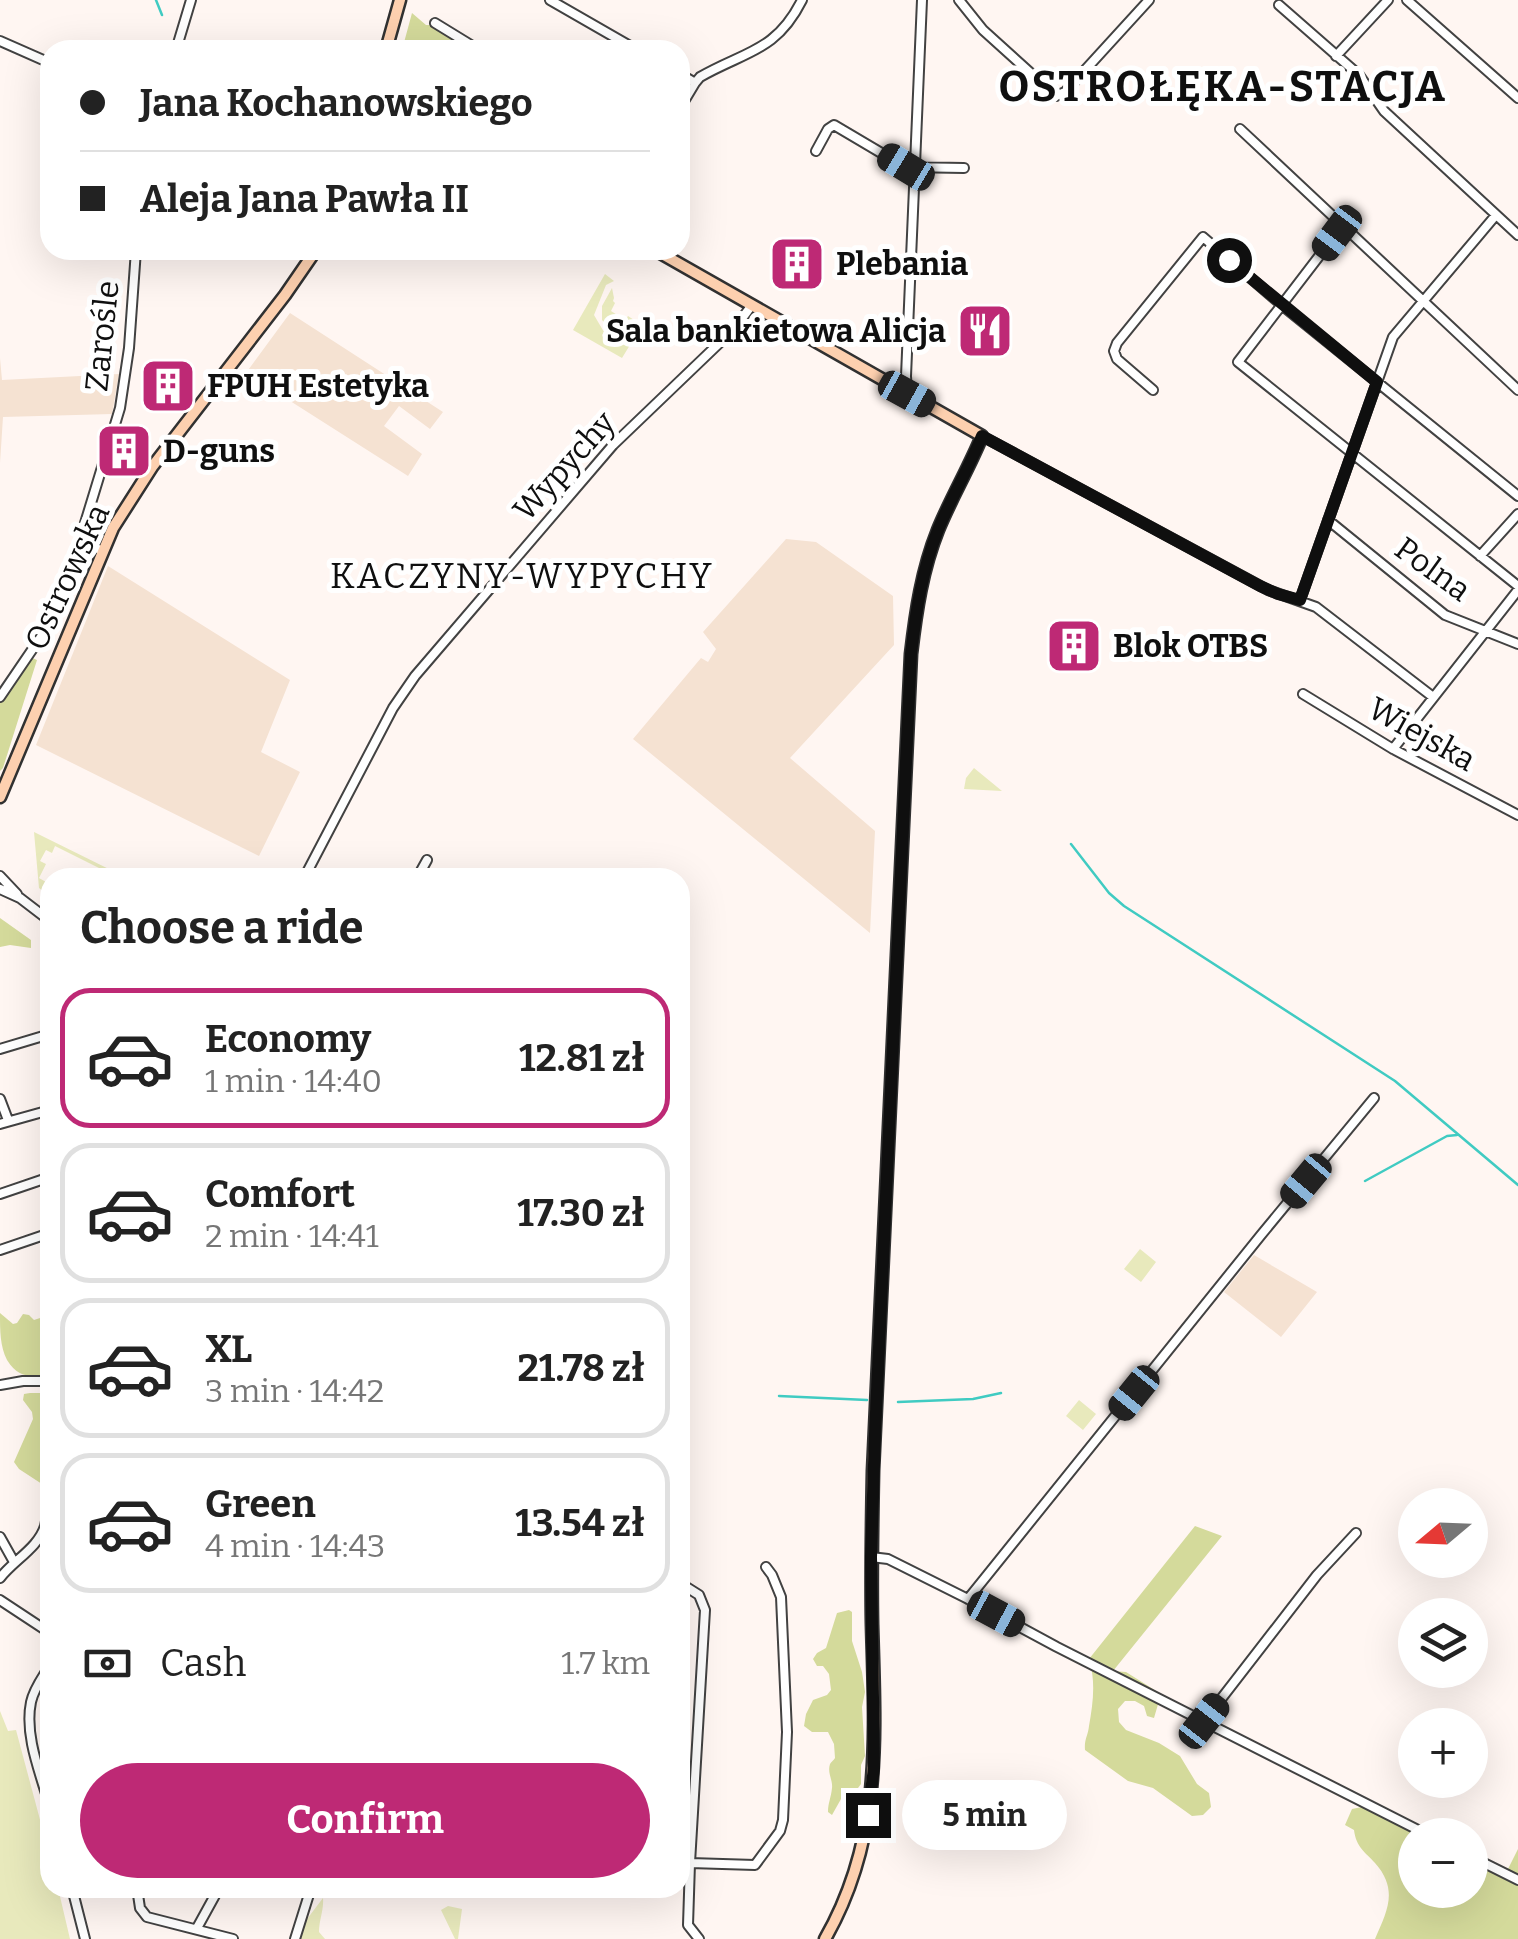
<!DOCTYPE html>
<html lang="en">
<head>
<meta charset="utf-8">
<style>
  :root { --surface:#fff; --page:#f6f6f6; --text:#222; --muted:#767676; --line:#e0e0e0; --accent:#be2975 }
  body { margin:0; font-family:Bitter,serif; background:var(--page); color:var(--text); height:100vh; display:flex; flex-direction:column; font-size:38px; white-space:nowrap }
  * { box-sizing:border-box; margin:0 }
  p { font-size:32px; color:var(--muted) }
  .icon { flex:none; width:55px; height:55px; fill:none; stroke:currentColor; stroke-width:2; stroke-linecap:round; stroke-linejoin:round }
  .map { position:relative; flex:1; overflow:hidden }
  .drawer { position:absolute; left:40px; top:868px; width:650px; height:1030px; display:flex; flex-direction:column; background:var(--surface); border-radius:30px; box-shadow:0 10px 40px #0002 }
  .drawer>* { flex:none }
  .banner { position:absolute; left:40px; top:40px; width:650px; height:220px; border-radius:30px; box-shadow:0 10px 40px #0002; display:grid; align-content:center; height:220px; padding:0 40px; background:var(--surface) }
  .needle { width:65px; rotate:251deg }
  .fabs { position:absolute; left:1398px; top:1488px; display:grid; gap:20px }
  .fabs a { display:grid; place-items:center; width:90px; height:90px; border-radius:50%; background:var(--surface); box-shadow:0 10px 40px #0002; font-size:50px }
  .end { position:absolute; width:45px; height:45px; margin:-22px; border:12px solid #0f0f0f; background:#fff; box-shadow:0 0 0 5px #fff }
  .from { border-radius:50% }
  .bubble { position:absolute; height:70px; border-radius:35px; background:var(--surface); box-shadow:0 10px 40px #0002; font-size:32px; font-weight:700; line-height:70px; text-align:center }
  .car { position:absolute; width:30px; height:60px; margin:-30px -15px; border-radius:12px; box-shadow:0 0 8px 2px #0007; background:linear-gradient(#222 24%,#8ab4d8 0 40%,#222 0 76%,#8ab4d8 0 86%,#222 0) }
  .banner b { display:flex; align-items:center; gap:35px; height:95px; font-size:38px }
  .banner b+b { border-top:2px solid var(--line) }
  .banner i { width:25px; height:25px; background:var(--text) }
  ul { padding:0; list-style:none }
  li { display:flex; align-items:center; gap:30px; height:140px; margin:0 20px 15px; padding:0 20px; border:5px solid var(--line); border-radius:30px }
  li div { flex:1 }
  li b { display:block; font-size:38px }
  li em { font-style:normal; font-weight:700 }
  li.current { border-color:var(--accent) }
  li>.icon { width:90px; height:90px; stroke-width:1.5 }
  h2 { padding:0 40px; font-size:45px; line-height:120px }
  .pay { display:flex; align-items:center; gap:25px; height:110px; padding:0 40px; font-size:38px }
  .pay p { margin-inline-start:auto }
  .cta { display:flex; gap:20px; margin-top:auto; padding:20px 40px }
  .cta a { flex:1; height:115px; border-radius:60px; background:var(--accent); color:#fff; font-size:40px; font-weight:700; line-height:115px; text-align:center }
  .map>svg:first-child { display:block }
</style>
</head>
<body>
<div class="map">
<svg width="1518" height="1939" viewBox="0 0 1518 1939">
  <rect width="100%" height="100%" fill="#fff6f2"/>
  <path fill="#f5e2d2" d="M290,313L443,412L430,429L399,406L384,426L422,454L408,476L246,373Z
    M0,358L2,380L119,374L112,414L3,417L0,463Z
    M786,539L816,542L893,596L894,645L790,758L875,831L870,933L633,739L701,658L708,662L716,649L703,632Z
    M108,566L290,680L261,752L300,772L259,856L36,745Z
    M1254,1255L1317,1292L1281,1337L1224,1292Z"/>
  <path fill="#e8e9bc" d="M605,274L614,281L606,285L594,315L604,332L602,335L604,340L609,339L610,336L617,337L630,334L633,340L622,358L573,330Z
    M612,288L614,298L613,301L615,303L611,311L625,320L628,316L634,320L633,325L622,332L612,331L602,320V306Z
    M974,768L1002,791L964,789L966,778Z
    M34,832L125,877H117L55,846L52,853L46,850L40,861L46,864L39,878L46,882L44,888L50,891V897L39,888Z
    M1140,1249L1156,1262L1141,1282L1124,1269Z
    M1079,1400L1096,1414L1083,1430L1066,1416Z
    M0,1711L8,1731L16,1730L50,1857V1888H58L70,1939H0Z
    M323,1898C324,1910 319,1920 319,1932L325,1939H296L301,1927Z
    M448,1906L462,1909L458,1939H455L441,1910Z"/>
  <path fill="#d4da9b" d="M412,13L426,25C442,25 459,35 468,49L402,50Z
    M30,657L37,660L3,768L0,771V694Z
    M0,918L31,940V948L10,945L0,947Z
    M48,1310L50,1312V1375C29,1376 19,1379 7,1360C0,1346 0,1331 0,1313L13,1324L17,1323L23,1314L29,1315L34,1320L40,1318L42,1312Z
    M30,1393H50V1484L45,1486L19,1469L14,1462L33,1419L32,1412L23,1400L24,1394Z
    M1195,1526L1222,1536L1113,1671L1126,1672L1161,1694L1154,1718L1147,1716L1144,1706L1135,1701H1125L1118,1709L1119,1722L1126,1730L1159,1743L1180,1756L1197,1784L1209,1793L1211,1807L1203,1815L1192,1816L1153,1788L1128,1781L1085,1750C1084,1739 1088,1736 1089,1726C1093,1703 1096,1682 1089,1659Z
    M849,1610L852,1612V1641L862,1672L865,1692L862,1707L865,1756L861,1765V1784L855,1792L841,1799L832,1815L828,1812C828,1803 831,1798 832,1788C833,1780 827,1773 830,1764C831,1762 834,1760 835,1758L834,1744L828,1732H812L804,1726L806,1714L813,1700L827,1695L831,1690L829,1674L823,1666H817L813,1659L817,1653L826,1648L837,1613Z
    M1362,1807L1422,1835H1415V1890H1470V1860L1505,1875L1518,1849V1939H1375C1387,1911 1399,1890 1375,1863C1365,1852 1356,1847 1354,1830L1345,1825L1352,1809Z"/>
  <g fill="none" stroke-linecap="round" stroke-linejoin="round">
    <path stroke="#40cbc2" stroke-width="2.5" d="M156,0L162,15
      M1071,844L1109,893L1124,906L1395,1081L1518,1185
      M1365,1181L1447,1136L1457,1135
      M779,1396L867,1400
      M898,1402L973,1399L1001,1393"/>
    <g stroke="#424242" stroke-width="12">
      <path id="street" d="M550,0L637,50
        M959,0L983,30L1056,96L1065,92L1149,0
        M1407,0L1518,98
        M1279,5L1359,75L1384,111L1518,235
        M435,23L479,50
        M0,41L50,63
        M176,50L191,0
        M1336,56L1388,0
        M680,74L695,83
        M680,108L695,83L700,77C745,51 776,52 802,0
        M1240,129L1518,390
        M816,151L828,129L834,125L905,167L964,168
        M1343,225L1238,362L1518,586
        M1153,390L1117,359L1114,351L1117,343L1203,237L1283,306L1518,496
        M907,395L906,376L922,0
        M982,436L1268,590L1316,607L1433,697
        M1328,520L1445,615L1518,644
        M79,541L103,551
        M1480,556L1518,514
        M1300,600L1393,337L1496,215
        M1303,694L1393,749L1518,815
        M0,697L51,622L63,595L110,441L120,408L129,348L136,250
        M1393,749L1518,590
        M0,876L17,894
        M304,878L393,708L415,676L613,445L734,329L752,305
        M417,878L427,860
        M0,889L20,898L50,921
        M0,1049L50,1034
        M0,1099L8,1120
        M0,1124L50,1110
        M0,1194L50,1177
        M0,1250L50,1233
        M0,1385L23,1381H50
        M0,1537L14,1562
        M871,1557L888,1559L968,1599L1057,1647L1428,1835
        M0,1578C14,1560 38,1548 45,1526C48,1515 46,1504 50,1493
        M680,1583L699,1595L705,1610L690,1863
        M968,1599L1261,1235L1374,1098
        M0,1600L50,1633
        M50,1665C43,1677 34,1688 31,1702C24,1736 41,1775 50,1807
        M1204,1721L1317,1575L1356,1533
        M1470,1856L1518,1880
        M72,1888L85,1939
        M137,1888L140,1908L147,1917L233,1939
        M197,1928L219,1888
        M295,1939L311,1888
        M699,1939L688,1925L690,1863L755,1865L780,1831L783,1820L787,1732L781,1597L772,1575L766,1567"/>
    </g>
    <g stroke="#313131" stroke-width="15">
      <path id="secondary" d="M386,50L400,0
        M655,250L982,436C969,468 951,498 938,530C922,570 916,611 911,654L873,1471C872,1522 871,1573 872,1624C875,1736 883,1838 825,1939
        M0,797L113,528L152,467L285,295L316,250"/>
    </g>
    <use href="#street" stroke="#fff" stroke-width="8"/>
    <use href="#secondary" stroke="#fdd0af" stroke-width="10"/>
  </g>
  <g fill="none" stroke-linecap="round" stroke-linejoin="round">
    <path stroke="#0f0f0f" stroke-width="12" d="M868,1815L874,1768L871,1557L875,1434L911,654C916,611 922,570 938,530C951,498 969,468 982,436L1260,586L1278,594L1300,600L1377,382L1229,260"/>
  </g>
  <defs>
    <g id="building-square" transform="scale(2.875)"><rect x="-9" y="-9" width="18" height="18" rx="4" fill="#be2975" stroke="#fff"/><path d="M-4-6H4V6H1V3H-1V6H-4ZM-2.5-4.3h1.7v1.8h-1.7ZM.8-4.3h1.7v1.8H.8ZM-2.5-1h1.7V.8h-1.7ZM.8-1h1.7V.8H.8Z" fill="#fff"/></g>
    <g id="restaurant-square" transform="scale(2.875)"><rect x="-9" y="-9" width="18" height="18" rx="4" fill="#be2975" stroke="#fff"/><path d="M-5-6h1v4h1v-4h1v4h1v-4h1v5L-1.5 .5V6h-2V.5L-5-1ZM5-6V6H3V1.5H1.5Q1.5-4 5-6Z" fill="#fff"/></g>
  </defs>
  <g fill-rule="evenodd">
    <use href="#building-square" x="797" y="264"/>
    <use href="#restaurant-square" x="985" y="331"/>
    <use href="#building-square" x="168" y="386"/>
    <use href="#building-square" x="124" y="451"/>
    <use href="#building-square" x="1074" y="646"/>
  </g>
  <g text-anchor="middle" stroke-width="10" stroke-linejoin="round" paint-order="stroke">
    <g font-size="32" font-weight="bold" fill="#0f0f0f" stroke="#fff" text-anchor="start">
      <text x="836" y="275">Plebania</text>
      <text x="946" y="342" text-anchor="end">Sala bankietowa Alicja</text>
      <text x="207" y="397">FPUH Estetyka</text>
      <text x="163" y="462">D-guns</text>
      <text x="1113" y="657">Blok OTBS</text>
    </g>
    <g font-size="32" fill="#0f0f0f" stroke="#fff">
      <text transform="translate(102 336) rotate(-84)" y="11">Zarośle</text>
      <text transform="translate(564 466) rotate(-48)" y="11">Wypychy</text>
      <text transform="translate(1433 569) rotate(36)" y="11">Polna</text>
      <text transform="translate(67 577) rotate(-65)" y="11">Ostrowska</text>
      <text transform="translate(1422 734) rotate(29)" y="11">Wiejska</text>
    </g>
    <g font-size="35" letter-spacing="2.5" fill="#0f0f0f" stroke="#fff">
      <text x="522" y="588">KACZYNY-WYPYCHY</text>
    </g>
    <g font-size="42" font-weight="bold" letter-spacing="2.5" fill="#0f0f0f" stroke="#fff">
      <text x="1223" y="101">OSTROŁĘKA-STACJA</text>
    </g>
  </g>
</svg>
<div class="fabs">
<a><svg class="needle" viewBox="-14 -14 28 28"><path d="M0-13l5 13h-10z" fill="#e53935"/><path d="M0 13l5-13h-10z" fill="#767676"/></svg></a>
<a><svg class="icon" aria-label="layers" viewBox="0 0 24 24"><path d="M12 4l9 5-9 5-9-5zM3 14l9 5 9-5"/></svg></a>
<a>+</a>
<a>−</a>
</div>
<i class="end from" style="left:1229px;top:260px"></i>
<i class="end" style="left:868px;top:1815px"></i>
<div class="bubble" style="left:902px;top:1780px;width:165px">5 min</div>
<i class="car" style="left:906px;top:167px;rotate:301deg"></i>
<i class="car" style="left:1337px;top:233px;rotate:217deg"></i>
<i class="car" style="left:907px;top:394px;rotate:119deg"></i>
<i class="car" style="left:1306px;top:1181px;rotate:220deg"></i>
<i class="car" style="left:1134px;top:1393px;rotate:219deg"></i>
<i class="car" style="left:996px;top:1614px;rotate:118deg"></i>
<i class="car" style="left:1204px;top:1721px;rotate:38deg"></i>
<div class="banner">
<b><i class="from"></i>Jana Kochanowskiego</b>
<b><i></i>Aleja Jana Pawła II</b>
</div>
<section class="drawer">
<h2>Choose a ride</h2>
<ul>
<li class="current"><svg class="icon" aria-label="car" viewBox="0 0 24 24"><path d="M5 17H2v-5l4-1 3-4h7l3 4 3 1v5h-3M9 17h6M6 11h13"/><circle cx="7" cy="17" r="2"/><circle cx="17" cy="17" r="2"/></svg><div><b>Economy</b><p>1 min · 14:40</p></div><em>12.81 zł</em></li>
<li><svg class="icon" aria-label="car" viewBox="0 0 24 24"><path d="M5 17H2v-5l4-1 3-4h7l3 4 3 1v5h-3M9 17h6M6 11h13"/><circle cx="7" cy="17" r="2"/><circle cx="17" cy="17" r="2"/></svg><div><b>Comfort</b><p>2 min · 14:41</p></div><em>17.30 zł</em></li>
<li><svg class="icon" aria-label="car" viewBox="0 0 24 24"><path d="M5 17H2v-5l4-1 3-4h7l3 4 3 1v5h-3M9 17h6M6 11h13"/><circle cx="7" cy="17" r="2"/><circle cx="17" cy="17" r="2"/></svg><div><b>XL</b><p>3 min · 14:42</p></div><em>21.78 zł</em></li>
<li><svg class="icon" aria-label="car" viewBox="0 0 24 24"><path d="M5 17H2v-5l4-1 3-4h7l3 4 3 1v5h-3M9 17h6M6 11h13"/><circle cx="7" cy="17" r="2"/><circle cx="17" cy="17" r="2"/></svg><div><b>Green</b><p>4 min · 14:43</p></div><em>13.54 zł</em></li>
</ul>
<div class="pay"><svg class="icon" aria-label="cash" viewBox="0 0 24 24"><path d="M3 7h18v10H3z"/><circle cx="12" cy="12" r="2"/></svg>Cash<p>1.7 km</p></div>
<div class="cta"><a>Confirm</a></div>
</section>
</div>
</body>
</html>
